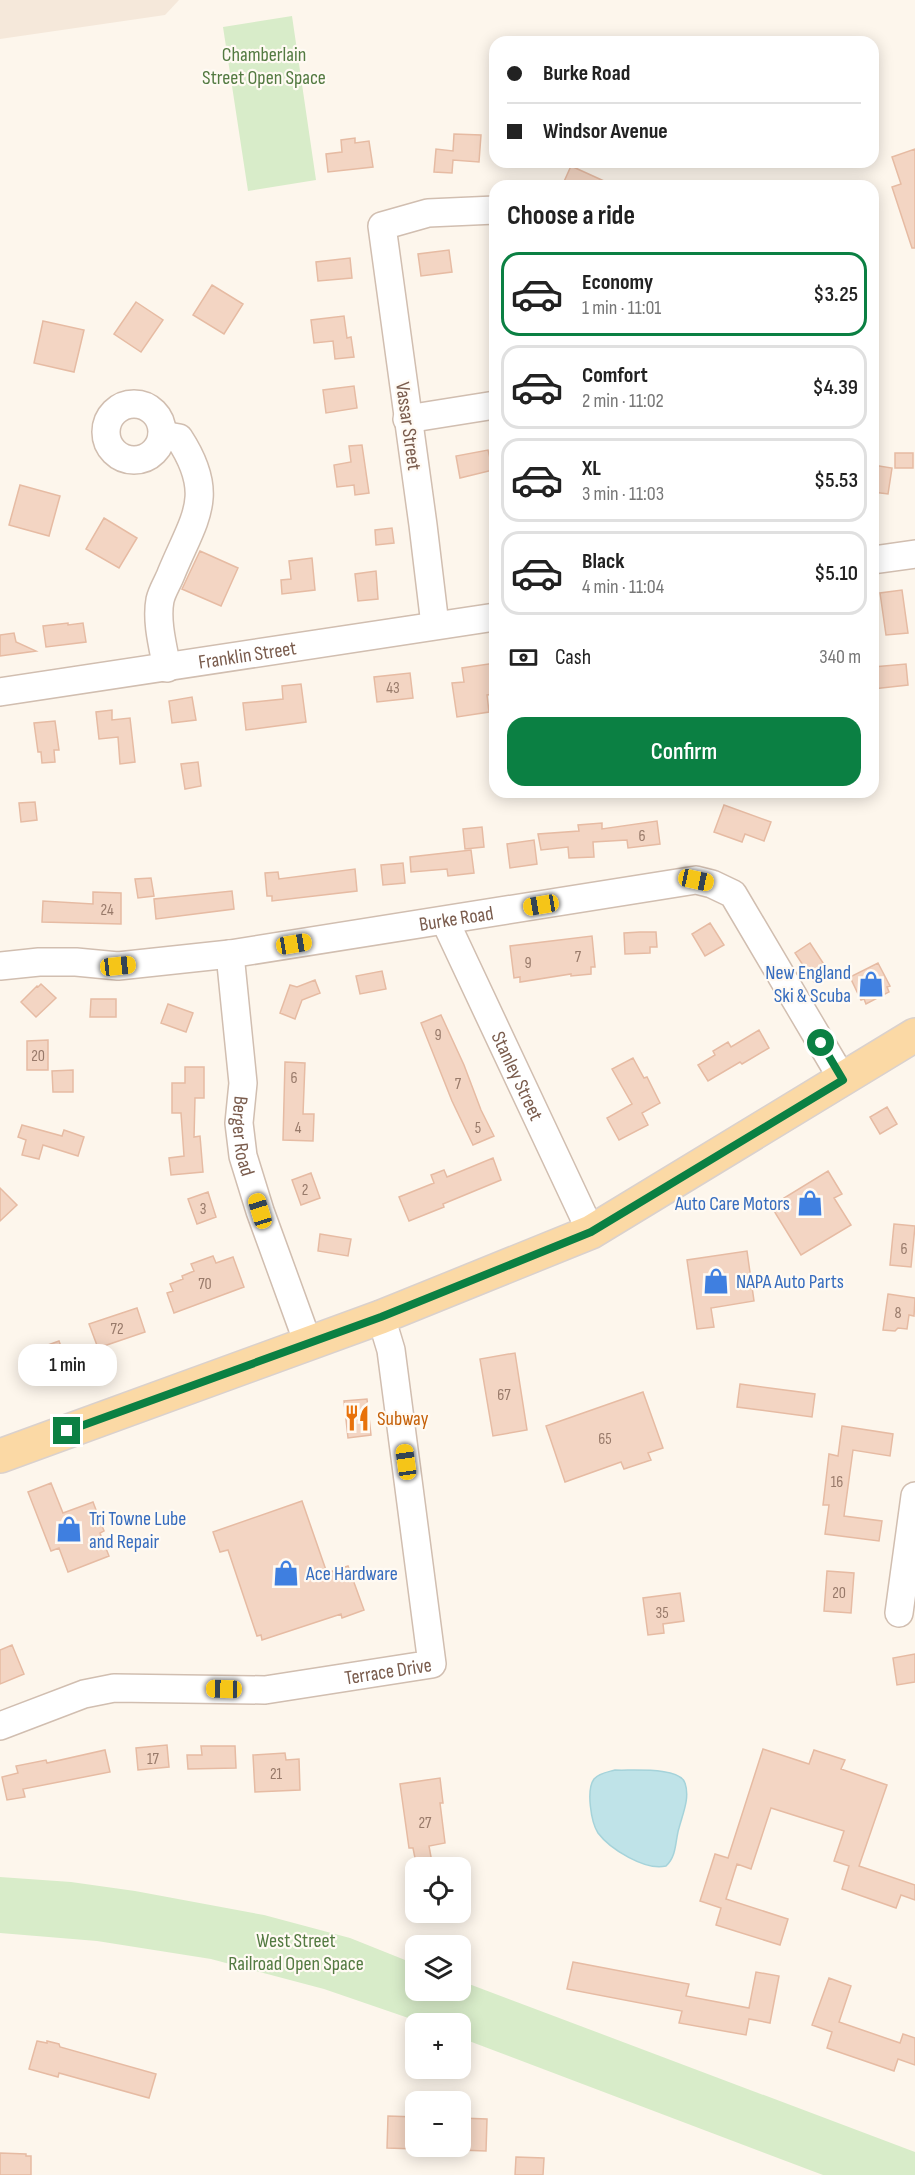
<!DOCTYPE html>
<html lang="en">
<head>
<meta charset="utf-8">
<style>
  :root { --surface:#fff; --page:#f2f2f2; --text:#222; --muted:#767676; --line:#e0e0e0; --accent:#0b8043 }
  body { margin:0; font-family:"Sofia Sans Condensed",sans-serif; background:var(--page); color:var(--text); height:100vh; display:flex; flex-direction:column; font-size:22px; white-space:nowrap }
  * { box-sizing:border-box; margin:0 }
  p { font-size:20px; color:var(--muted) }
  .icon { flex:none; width:33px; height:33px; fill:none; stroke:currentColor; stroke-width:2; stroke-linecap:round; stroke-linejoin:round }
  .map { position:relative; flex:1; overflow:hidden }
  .panel { position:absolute; left:489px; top:180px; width:390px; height:618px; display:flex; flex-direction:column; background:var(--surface); border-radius:18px; box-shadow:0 3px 15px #0003 }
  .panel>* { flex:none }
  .guide { position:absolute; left:489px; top:36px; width:390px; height:132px; border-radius:18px; box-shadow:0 3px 15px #0003; display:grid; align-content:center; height:132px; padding:0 18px; background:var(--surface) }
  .buttons { position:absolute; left:405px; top:1857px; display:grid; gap:12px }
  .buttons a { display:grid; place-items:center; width:66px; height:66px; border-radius:12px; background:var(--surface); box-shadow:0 3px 15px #0003; font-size:30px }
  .end { position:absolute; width:27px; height:27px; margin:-14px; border:8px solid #0b8043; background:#fff; box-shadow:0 0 0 3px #fff }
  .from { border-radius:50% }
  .bubble { position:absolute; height:42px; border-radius:18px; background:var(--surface); box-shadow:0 3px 15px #0003; font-size:20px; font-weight:600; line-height:42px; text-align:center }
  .car { position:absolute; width:18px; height:36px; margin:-18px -9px; border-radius:8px; box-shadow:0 0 4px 2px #0007; background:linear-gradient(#f5c518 24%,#345 0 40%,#f5c518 0 76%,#345 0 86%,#f5c518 0) }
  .guide b { display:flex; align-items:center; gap:21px; height:57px; font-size:22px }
  .guide b+b { border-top:2px solid var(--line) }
  .guide i { width:15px; height:15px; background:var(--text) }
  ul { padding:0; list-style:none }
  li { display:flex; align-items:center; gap:18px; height:84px; margin:0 12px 9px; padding:0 6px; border:3px solid var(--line); border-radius:18px }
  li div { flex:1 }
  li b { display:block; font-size:22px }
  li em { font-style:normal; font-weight:600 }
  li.active { border-color:var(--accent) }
  li>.icon { width:54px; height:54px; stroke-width:1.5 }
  h2 { padding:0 18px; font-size:27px; line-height:72px }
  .pay { display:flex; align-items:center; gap:15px; height:66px; padding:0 18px; font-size:22px }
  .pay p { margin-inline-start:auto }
  .action { display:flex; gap:12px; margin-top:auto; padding:12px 18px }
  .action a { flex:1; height:69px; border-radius:18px; background:var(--accent); color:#fff; font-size:24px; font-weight:600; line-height:69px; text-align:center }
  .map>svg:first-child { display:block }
</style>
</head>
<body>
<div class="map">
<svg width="915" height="2175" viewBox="0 0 915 2175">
  <rect width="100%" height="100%" fill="#fdf6ec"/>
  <path fill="#f5e8da" d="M0,0H179L165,15L0,39Z"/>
  <path fill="#d8ecc9" d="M292,16L316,180L248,191L223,27Z
    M0,1877L71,1882L135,1891L264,1915L350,1938L415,1964L416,1990H460L461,1981L915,2152V2175H823L461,2038L460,2024L423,2023L324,1989L211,1959L97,1941L0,1933Z"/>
  <path fill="#bfe3e8" stroke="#a5d3da" stroke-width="1.5" d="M615,1770C629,1771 680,1766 685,1783C690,1798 683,1813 679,1828C675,1841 677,1856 666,1866C645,1871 610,1849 598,1833C591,1822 586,1790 594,1779C599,1773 608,1772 615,1770Z"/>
  <path fill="#f3d5c3" stroke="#e6bba3" stroke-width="1.5" d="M454,134L481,135L479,162L453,160L452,173L434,172L436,149L453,151Z
    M355,138V143L369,141L373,167L328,172L326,154L342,152L341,140Z
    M915,149V248H912L892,187L901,184L892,157Z
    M571,166L615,186H562Z
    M449,250L452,272L421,276L418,254Z
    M350,258L352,278L318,281L316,262Z
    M212,285L243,304L224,334L193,315Z
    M136,302L163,320L141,352L114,334Z
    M344,316L347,338L351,337L354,357L335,359L333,341L314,343L311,320Z
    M43,321L84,330L74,372L34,363Z
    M354,386L357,408L326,413L323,390Z
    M362,445L369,493L355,495L354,485L337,487L334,465L351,462L349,446Z
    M488,450L493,470L460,478L456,456Z
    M895,453H913V468H895Z
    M873,465L892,468L888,494L873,492Z
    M20,485L60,496L49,536L9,525Z
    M104,518L137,538L119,568L86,549Z
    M392,528L394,543L376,545L375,530Z
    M200,551L238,568L221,606L182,589Z
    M312,558L315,590L282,594L281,580L291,579L289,561Z
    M376,571L378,599L358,601L355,574Z
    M902,590L908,633L886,635L880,593Z
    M68,623V625L83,623L86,642L46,647L43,626Z
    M14,633L16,642L36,651L0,656V635Z
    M495,663V694L487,695L489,712L457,717L452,683L464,682L462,668Z
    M906,664L908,685L873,689V667Z
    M410,673L413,698L377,702L374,677Z
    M301,684L306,722L246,730L243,703L283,699L282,686Z
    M192,697L196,720L172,723L169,701Z
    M112,710V720L130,718L135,762L120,764L118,737L99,739L96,712Z
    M55,721L59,750H54L55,762L42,763L41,752H38L34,723Z
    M198,762L201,786L185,789L181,764Z
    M35,802L37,820L21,822L19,803Z
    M724,805L771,822L764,841L745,834L742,842L714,832Z
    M657,821L660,844L628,848L627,840L593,842L594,857L569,858L568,847L541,850L538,834L579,831L578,825L602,823V829Z
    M482,827L484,847L465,849L463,829Z
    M534,840L537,864L510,868L507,844Z
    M471,850L474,873L448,876L447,869L411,872L410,857Z
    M403,863L405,883L383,885L381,865Z
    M355,869L357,891L272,901V896H267L265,873L278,872L279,879Z
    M151,878L154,896L138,898L135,879Z
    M232,891L234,909L156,919L154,899Z
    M93,892L121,893V924L42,922L43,901L93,904Z
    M710,923L724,945L705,956L692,934Z
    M640,932H656L657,947H650V953L625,954L624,933Z
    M592,936L595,967H591V974L571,976V974L520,982V977L514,978L510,946Z
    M810,943L829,972L814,982L795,953Z
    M878,963L890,986L887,987L889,992L866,1004L864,999L861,1000L850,977Z
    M382,971L386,989L360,994L356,976Z
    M315,980L320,993L302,1000L295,1019L280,1013L290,985L297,987Z
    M41,984L56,998L36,1017L21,1002L37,986L38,987Z
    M91,999H116V1017H90Z
    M168,1004L193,1013L186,1032L161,1023Z
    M441,1015L464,1065L481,1110L494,1136L473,1145L452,1101L421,1023Z
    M759,1030L769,1048L742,1064L740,1062L708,1081L698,1065L715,1055L713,1051L728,1042L731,1047Z
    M48,1040V1070H27V1041Z
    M633,1058L644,1078L647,1077L660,1103L642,1113L648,1125L619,1140L607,1118L632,1104L612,1069Z
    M285,1062L305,1063L303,1114H314L313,1141L283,1140Z
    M185,1067H204V1098H195L194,1137L200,1136L203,1172L171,1175L169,1158L184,1156L181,1113H172V1083H185Z
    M73,1070V1092H53L52,1071Z
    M887,1107L897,1124L880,1134L870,1117Z
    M22,1125L62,1136L64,1130L84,1137L78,1156L43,1145L39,1159L22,1155L26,1140L18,1137Z
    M493,1158L501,1180L443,1204L444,1207L409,1221L399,1197L434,1183L431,1175L444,1170L447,1177Z
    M828,1171L842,1194L834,1198L851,1225L801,1255L771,1206Z
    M311,1173L320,1198L301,1205L292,1180Z
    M0,1188L17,1205L0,1221Z
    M208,1192L216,1217L197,1224L188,1199Z
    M894,1224L915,1226L911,1267L890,1265Z
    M320,1234L351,1239L348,1256L318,1251Z
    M747,1251L754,1301L711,1308L714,1327L697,1329L687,1260Z
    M213,1256L216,1263L233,1257L244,1287L174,1313L167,1293L173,1291L170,1284L183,1279L182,1276L194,1271L191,1264Z
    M888,1294L915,1298L914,1316L909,1315L907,1329L898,1328L895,1331L883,1330Z
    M137,1308L145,1332L98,1348L89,1324Z
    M59,1341L66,1360L41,1369L34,1350Z
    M515,1353L527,1430L493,1436L480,1359Z
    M740,1384L815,1394L812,1417L737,1407Z
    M643,1392L663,1448L648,1453L651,1460L624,1469L621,1462L565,1482L546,1426Z
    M367,1399L371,1435L348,1438L344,1401Z
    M842,1426L893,1434L890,1456L853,1450L844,1516L882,1521L879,1541L825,1534L829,1505H823L829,1454L838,1456Z
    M51,1483L63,1513L93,1502L104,1531L100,1533L109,1556L68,1572L59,1548L51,1551L28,1492Z
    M302,1501L327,1573L348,1566L364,1610L342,1618L341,1614L262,1640L261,1635L257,1636L228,1550L220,1552L213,1532Z
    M827,1571L854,1573L851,1613L824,1611Z
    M680,1593L684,1621L663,1624L664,1633L648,1635L643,1598Z
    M12,1645L24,1674L0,1684V1650Z
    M915,1654V1682L897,1685L893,1658Z
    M167,1745L169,1767L138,1770L136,1748Z
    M201,1746H235L236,1768L188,1769L187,1755H202Z
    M763,1749L809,1764L814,1750L845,1760L841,1769L887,1785L859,1866L915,1885V1900L901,1895L896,1908L842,1889L849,1866L834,1861L844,1831L771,1808L751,1869L737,1864L726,1899L788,1919L780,1945L716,1925L721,1908L700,1901L715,1854L728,1858Z
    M105,1750L110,1772L23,1789L25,1797L7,1800L2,1777L18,1773L16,1766L46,1760L47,1763Z
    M285,1753L286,1760L299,1759L300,1790L255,1792L253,1755Z
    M440,1778L443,1803H440L445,1843L429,1846L433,1868H417L413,1848H409L400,1784Z
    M573,1962L689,1984L686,1996L749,2008L756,1972L779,1976L770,2023L749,2019L746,2035L679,2023L682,2011L567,1989Z
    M829,1978L851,1986L839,2022L900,2043L903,2034L915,2038V2065L898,2059L894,2071L827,2048L832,2032L812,2025Z
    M37,2041L47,2043V2041L59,2044L60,2047L156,2074L149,2098L59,2073L58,2077L29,2069Z
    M388,2116L416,2117V2149L387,2148Z
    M460,2118L487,2119L486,2151L460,2150Z
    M0,2153L26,2154V2156H31V2175H0Z
    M516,2157L544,2158L543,2175H515Z"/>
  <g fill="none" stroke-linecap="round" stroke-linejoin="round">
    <g stroke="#d1beb0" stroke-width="30">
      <g id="minor">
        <circle cx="134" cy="432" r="28"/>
        <path d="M407,419L495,405"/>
        <path d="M162,435L179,438C217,496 194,518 171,574C168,582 162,591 160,600C156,621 163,647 167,668"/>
        <path d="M873,560L915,554"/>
        <path d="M435,625L423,525L382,226L428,213L495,210"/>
        <path id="s1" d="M0,692L495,617"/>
        <path id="s2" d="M445,921L591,1232"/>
        <path id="s3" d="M230,954L243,1083L239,1123L243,1156L260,1211L308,1343"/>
        <path id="s4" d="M0,966L39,962H76L118,966L230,954L696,880L712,884L733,894L843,1080"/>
        <path d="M899,1613L915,1496"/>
        <path id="s5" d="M0,1726L84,1694L114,1688L265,1690L432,1664L391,1350L381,1317"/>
      </g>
    </g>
    <g stroke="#dad1cd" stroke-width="36">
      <path id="major" d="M0,1456L381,1317L591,1232L915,1035"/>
    </g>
    <use href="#minor" stroke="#fff" stroke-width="27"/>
    <use href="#major" stroke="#fbd9a5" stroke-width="33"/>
  </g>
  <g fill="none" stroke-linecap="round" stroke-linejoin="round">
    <path stroke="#0b8043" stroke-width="8" d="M67,1431L381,1317L591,1232L843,1080L821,1043"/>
  </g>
  <defs>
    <g id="shop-bare" transform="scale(2.07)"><path d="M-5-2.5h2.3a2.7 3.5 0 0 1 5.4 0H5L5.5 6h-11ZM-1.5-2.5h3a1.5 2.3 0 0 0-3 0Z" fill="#3f7fe0" stroke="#fffaf3" stroke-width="2.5" paint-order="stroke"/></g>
    <g id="restaurant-bare" transform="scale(2.07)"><path d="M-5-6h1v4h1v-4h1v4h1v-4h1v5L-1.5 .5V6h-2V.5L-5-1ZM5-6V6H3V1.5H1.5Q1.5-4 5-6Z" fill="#e8710a" stroke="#fffaf3" stroke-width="2.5" paint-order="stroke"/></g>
  </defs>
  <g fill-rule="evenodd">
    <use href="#shop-bare" x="871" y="984"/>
    <use href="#shop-bare" x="810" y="1203"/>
    <use href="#shop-bare" x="716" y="1281"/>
    <use href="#restaurant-bare" x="357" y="1418"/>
    <use href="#shop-bare" x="69" y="1529"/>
    <use href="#shop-bare" x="286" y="1573"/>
  </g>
  <g text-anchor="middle" stroke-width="4.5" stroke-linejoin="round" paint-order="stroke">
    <g font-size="16" fill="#987a6a">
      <text x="393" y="693">43</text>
      <text x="642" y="841">6</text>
      <text x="107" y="915">24</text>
      <text x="578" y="962">7</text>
      <text x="528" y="968">9</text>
      <text x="438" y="1040">9</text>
      <text x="38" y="1061">20</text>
      <text x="294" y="1083">6</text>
      <text x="458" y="1089">7</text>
      <text x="298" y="1133">4</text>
      <text x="478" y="1133">5</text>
      <text x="305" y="1195">2</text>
      <text x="203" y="1214">3</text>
      <text x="904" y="1254">6</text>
      <text x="205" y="1289">70</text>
      <text x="898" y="1318">8</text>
      <text x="117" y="1334">72</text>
      <text x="504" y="1400">67</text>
      <text x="605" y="1444">65</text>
      <text x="837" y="1487">16</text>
      <text x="839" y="1598">20</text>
      <text x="662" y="1618">35</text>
      <text x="153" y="1764">17</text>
      <text x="276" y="1779">21</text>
      <text x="425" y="1828">27</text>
    </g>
    <g font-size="20" fill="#537a41" stroke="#fffaf3">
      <text x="264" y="61">Chamberlain<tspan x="264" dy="23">Street Open Space</tspan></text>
      <text x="296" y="1947">West Street<tspan x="296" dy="23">Railroad Open Space</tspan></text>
    </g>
    <g font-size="20" fill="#7a5c4d" stroke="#fffaf3">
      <text transform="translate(409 426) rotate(82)" y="7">Vassar Street</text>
      <text dy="7" stroke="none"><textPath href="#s1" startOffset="250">Franklin Street</textPath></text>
      <text dy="7" stroke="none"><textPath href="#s4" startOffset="460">Burke Road</textPath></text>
      <text dy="7" stroke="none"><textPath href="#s2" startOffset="171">Stanley Street</textPath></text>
      <text dy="7" stroke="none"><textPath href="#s3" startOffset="183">Berger Road</textPath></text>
      <text dy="7" stroke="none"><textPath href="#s5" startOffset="396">Terrace Drive</textPath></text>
    </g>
    <g font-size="20" fill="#366cbe" stroke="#fffaf3" text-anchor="start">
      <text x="851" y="979" text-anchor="end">New England<tspan x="851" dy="23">Ski &amp; Scuba</tspan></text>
      <text x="790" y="1210" text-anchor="end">Auto Care Motors</text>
      <text x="736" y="1288">NAPA Auto Parts</text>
      <text x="89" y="1525">Tri Towne Lube<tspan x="89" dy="23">and Repair</tspan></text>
      <text x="306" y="1580">Ace Hardware</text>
    </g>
    <g font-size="20" fill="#c56008" stroke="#fffaf3" text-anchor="start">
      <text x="377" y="1425">Subway</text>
    </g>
  </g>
</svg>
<div class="buttons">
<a><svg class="icon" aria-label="locate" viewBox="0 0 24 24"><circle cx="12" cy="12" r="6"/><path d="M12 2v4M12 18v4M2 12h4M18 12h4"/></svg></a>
<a><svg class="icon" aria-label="layers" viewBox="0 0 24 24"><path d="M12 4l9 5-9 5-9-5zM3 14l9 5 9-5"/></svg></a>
<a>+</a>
<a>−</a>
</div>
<i class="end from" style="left:821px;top:1043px"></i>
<i class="end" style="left:67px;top:1431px"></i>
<div class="bubble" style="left:18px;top:1344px;width:99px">1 min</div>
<i class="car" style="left:696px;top:880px;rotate:102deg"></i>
<i class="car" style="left:541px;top:905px;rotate:260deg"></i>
<i class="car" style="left:294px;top:944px;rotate:81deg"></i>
<i class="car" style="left:118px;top:966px;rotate:84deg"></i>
<i class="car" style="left:260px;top:1211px;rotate:343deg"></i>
<i class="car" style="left:406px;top:1462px;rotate:352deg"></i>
<i class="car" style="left:224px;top:1689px;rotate:271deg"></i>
<div class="guide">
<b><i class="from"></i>Burke Road</b>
<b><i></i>Windsor Avenue</b>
</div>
<section class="panel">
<h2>Choose a ride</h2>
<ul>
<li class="active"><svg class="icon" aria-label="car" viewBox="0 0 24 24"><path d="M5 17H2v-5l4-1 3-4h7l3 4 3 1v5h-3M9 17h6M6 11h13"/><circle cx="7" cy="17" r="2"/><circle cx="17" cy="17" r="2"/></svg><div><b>Economy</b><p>1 min · 11:01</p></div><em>$3.25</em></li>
<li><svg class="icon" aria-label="car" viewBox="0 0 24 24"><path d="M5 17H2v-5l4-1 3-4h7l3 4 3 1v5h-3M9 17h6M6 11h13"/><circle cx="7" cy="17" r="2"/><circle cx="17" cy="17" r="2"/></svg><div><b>Comfort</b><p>2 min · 11:02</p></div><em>$4.39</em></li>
<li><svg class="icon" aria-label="car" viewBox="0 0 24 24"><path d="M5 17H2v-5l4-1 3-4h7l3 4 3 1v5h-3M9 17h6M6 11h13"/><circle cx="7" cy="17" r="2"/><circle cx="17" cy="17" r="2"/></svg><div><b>XL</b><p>3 min · 11:03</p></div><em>$5.53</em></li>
<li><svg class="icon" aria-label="car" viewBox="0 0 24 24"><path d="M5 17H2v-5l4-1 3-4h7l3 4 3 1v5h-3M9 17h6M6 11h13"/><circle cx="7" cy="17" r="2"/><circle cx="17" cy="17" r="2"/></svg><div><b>Black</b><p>4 min · 11:04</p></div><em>$5.10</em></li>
</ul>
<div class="pay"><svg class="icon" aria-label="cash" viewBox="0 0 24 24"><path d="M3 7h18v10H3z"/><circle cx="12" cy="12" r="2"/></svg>Cash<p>340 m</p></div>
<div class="action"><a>Confirm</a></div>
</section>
</div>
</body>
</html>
